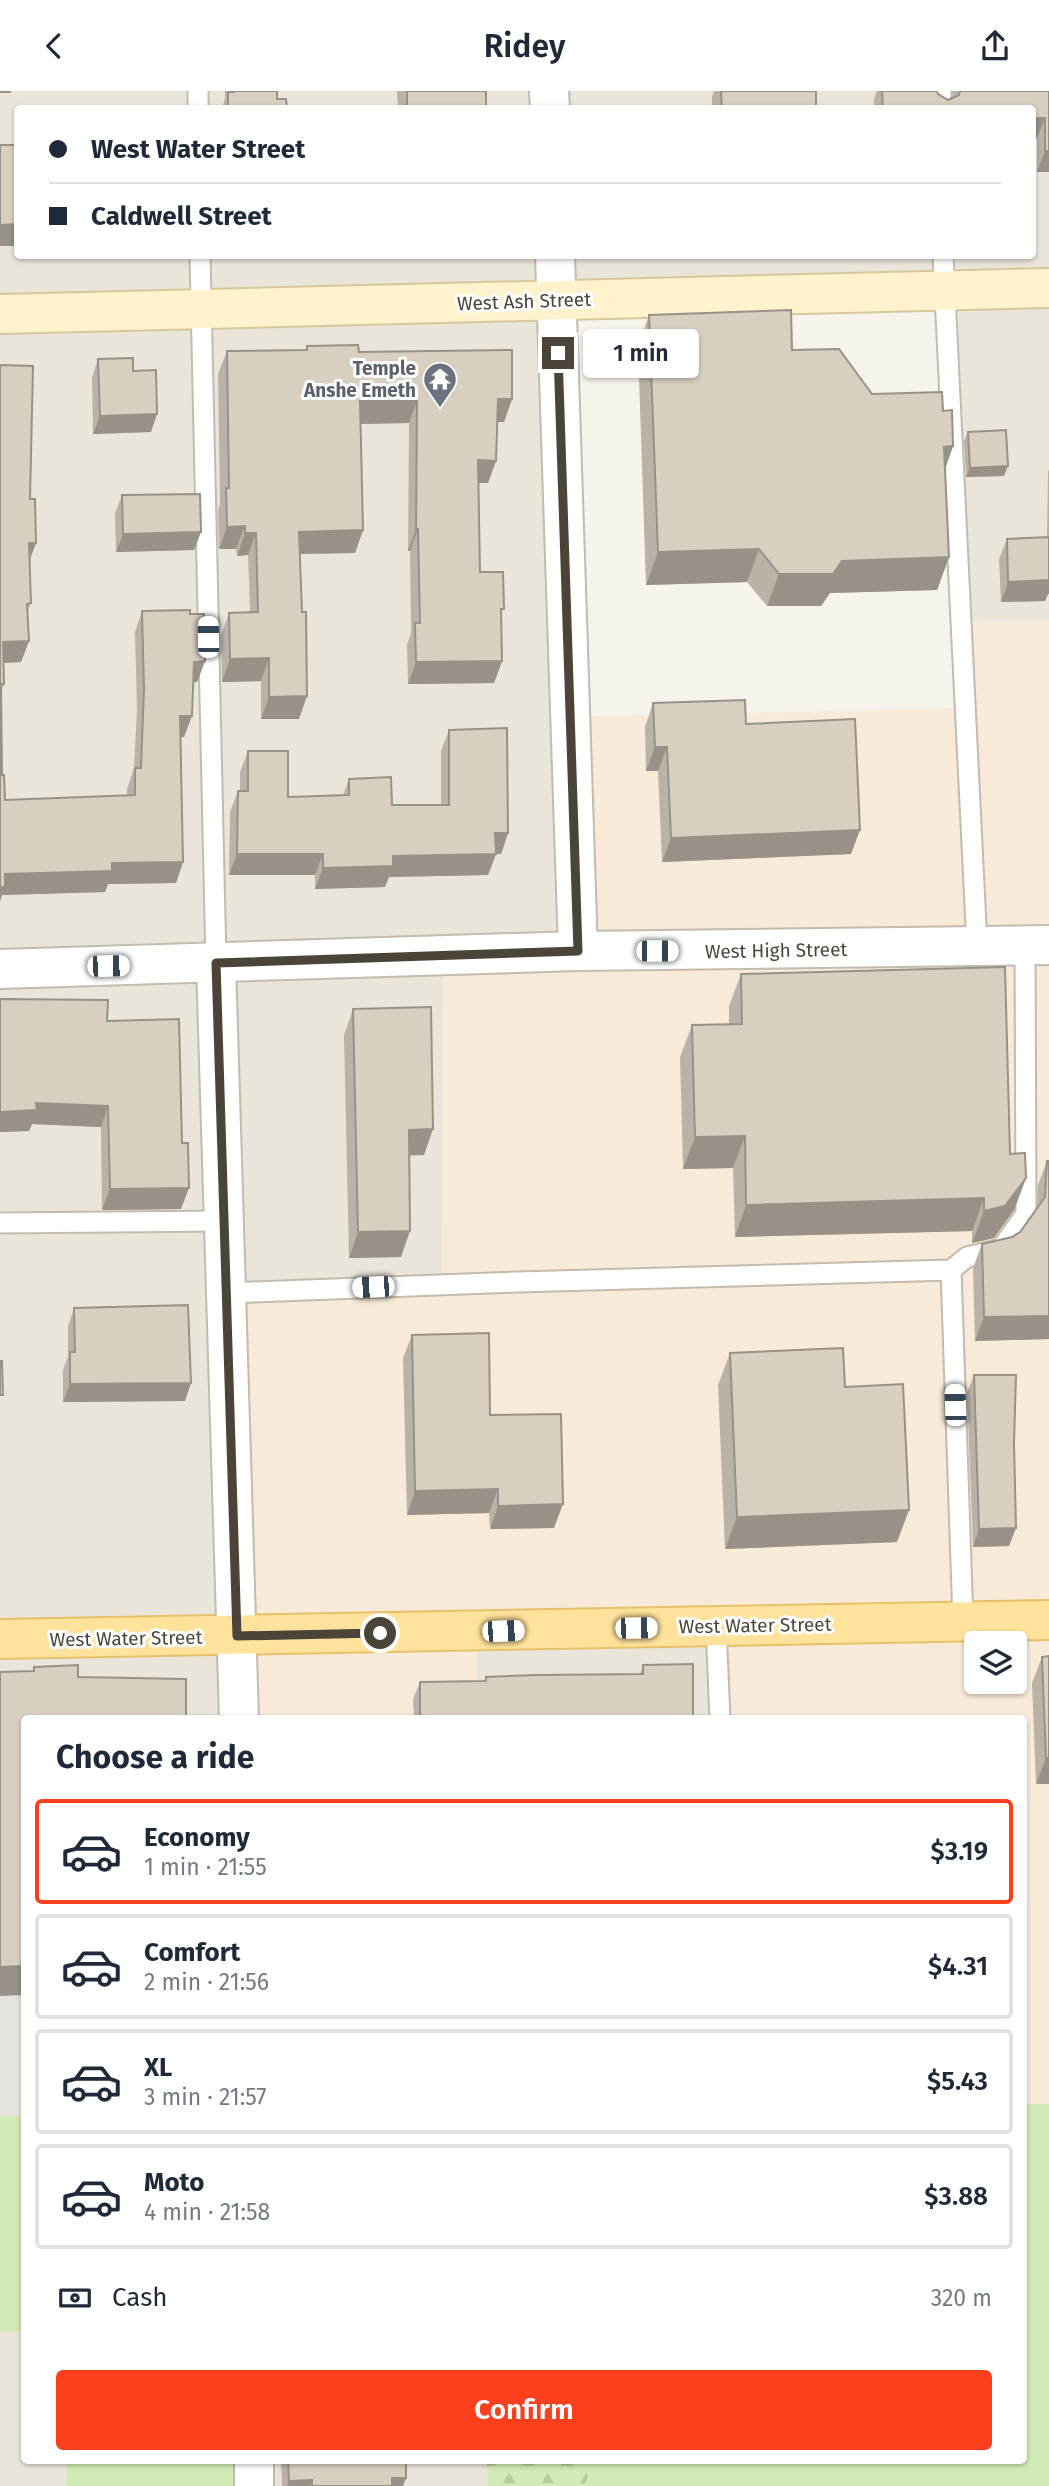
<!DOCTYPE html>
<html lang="en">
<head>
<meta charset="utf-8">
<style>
  :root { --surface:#fff; --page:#f6f6f7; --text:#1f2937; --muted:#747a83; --line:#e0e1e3; --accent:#fc3f1d }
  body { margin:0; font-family:"Fira Sans",sans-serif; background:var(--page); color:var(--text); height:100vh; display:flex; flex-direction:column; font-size:26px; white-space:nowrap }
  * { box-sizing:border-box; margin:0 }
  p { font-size:23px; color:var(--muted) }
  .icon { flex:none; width:38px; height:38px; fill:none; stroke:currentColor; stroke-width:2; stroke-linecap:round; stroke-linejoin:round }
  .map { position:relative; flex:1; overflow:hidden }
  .sheet { position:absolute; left:21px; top:1624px; width:1006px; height:749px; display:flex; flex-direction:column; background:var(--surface); border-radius:7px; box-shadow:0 2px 5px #0004 }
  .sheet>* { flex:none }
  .top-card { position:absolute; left:14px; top:14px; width:1022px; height:154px; border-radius:7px; box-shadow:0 2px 5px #0004; display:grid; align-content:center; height:154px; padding:0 35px; background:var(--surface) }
  .fabs { position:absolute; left:964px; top:1540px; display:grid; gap:14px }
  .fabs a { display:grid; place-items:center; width:63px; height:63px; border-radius:7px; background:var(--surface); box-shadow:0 2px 5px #0004; font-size:35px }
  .end { position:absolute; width:32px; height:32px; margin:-16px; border:9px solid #4b4439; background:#fff; box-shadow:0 0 0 4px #fff }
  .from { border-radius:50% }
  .bubble { position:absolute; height:49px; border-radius:7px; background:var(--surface); box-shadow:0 2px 5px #0004; font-size:23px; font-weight:600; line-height:49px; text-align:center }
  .car { position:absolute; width:21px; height:42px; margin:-21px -10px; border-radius:9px; box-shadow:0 0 5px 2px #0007; background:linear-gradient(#fff 24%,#345 0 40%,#fff 0 76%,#345 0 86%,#fff 0) }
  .top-card b { display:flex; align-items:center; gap:24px; height:66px; font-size:26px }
  .top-card b+b { border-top:2px solid var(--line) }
  .top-card i { width:18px; height:18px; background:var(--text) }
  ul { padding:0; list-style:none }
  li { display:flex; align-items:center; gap:21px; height:105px; margin:0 14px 10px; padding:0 21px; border:4px solid var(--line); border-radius:7px }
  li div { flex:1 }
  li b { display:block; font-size:26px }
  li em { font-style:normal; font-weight:600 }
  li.on { border-color:var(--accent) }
  li>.icon { width:63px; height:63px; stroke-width:1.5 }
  h2 { padding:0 35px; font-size:32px; line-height:84px }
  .pay { display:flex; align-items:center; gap:18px; height:77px; padding:0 35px; font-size:26px }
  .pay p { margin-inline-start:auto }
  .cta { display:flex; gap:14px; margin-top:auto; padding:14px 35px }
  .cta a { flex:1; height:80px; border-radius:7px; background:var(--accent); color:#fff; font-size:28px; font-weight:600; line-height:80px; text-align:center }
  header { display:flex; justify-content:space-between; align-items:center; height:91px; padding:0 35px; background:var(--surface); font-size:32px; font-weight:600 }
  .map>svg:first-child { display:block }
</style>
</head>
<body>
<header><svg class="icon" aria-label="back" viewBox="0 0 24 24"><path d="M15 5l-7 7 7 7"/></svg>Ridey<svg class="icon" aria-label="share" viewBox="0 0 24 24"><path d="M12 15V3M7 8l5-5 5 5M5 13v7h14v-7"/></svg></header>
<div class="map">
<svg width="1049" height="2395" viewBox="0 0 1049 2395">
  <defs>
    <pattern id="forest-firs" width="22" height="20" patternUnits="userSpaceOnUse" patternTransform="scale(1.75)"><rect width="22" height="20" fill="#d2eab5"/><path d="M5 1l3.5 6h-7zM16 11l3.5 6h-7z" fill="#b6ca9c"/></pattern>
  </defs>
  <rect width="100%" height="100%" fill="#f6f3ec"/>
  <path fill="#eae5da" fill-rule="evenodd" d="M0,0H1049V530L960,531L943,200L557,209L578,860L442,1194L239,1627L24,1628L0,1701ZM18,18H1032V164H18Z
    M716,1535L720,1627L476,1628L477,1540Z
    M0,2240H24V2370H67L66,2395H0Z
    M254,2370H487L488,2395H254Z"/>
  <path fill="#f7ead8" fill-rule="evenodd" d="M1049,530V2013H1024V1628L720,1627L716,1536L477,1540L476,1627H239L226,1202L442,1193L443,864L578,860L570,626L964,617L960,531ZM976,1552H1015V1591H976Z"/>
  <path fill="#e6e2dd" d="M24,1700V2024L0,2025V1701Z"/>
  <path fill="#d2eab5" d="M1024,2013H1049V2395H585L592,2370H1024Z
    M24,2024V2240H0V2025Z
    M67,2370H254V2395H66Z"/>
  <path fill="url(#forest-firs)" d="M487,2370H592L585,2395H488Z"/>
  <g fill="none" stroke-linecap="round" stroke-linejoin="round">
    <g stroke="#c2bbae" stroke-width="23">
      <path id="lane" d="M198,0V18
        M941,0V18
        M200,164L216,872
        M943,164L977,855
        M0,1132L225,1130
        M951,1179L967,1166L1001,1158L1026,1123L1025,854
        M226,1202L518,1191L951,1179L963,1530
        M716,1535L720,1628"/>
    </g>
    <g stroke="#c2bbae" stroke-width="42">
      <path id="street" d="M549,0L550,18
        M555,164L578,860
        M216,872L239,1628
        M0,878L578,860L1049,854
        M254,2370V2395"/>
    </g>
    <g stroke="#d6c79b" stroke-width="42">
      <path id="secondary" d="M0,223L1049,197"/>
    </g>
    <g stroke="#e6c16a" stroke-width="42">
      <path id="primary" d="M0,1548L1049,1529"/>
    </g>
    <use href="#lane" stroke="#fff" stroke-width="19"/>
    <use href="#street" stroke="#fff" stroke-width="38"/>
    <use href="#secondary" stroke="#fff3cd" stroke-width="38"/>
    <use href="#primary" stroke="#ffe39c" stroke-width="38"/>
  </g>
  <path fill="#bab2a6" d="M225,0H277V8L287,18H222L225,7Z
    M397,0H486V18H398Z
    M714,0H816V18H712V6Z
    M877,0H937L938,3L948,9L953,7L952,0H1049V81H1037V47L1032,48V18H874V8Z
    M649,224L792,259L872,303L943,320L953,355L945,378L949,466L937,499L830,502L821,515H767L747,491L646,494L638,256Z
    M307,255L359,261L512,308L504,331H497L496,370L488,392H478L480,481L501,527L502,570L494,592L408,593L407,554L411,542L410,460H408L409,332L360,333L363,439L355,462L300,463L299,628H261V590L222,591L221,544L229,522L250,521L248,464L237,465L236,458H219L218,420L220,413L218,283L227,260L305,259Z
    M98,268L133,280L151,341L93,343L92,286Z
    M0,274L30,408L36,452L30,468L31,512L27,522L29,550L21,571L3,572L4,593L1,601L2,684L5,709L127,704V698L134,677L137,619L135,541L142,520L190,523L205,570L197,591H193L184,646H181L183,771L176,792L108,793L105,801L2,804L0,810Z
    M968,341L1004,385L966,386L964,350Z
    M1049,378V503H1048L1045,510L1001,511L999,468L1007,448L1047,446L1048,381Z
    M122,404L194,459L116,461L115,422Z
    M653,612L746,633L851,763L662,771L658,680H646L645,636Z
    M449,639L508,742L501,763H496L488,784L389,786L385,796L315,798V784H229L230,721L238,700H240V681L248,660L288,706L343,704L349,688L392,714H441V660Z
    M741,883L1010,1063L1026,1087L1014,1119L994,1147L972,1152V1140L735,1146L733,1077L683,1078L680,966L692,934L729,933V915Z
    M0,908L107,930L181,1118L102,1119L101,1036L32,1033L29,1040L0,1041Z
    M353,918L424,1064H409L401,1166L349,1167L344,944Z
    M1047,1070L1049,1248L975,1250L973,1177L982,1153L1012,1146L1020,1141L1037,1117L1038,1094Z
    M74,1217L185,1310L63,1311V1279L68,1265V1235Z
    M412,1244L490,1324L554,1437L490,1438L489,1422L407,1424L403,1267Z
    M730,1262L845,1296L897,1451L725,1458L718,1294Z
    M974,1284L1014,1352L1009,1455L973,1456L967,1302Z
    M1042,1566L1049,1693H1036L1032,1592Z
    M643,1574L693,1628H414L413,1608L420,1591L484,1590L486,1586L640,1583Z
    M281,2370H406L403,2395H282Z"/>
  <path fill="#979187" d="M0,0H11V2H0Z
    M1032,27H1045L1037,47L1032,48Z
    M1045,60H1049V81H1037Z
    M18,133V151L16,155H0V134Z
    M498,308H512L504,331H489Z
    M360,310H417L409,332L352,333Z
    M157,323L151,341L93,343L100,325Z
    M953,355L942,387L944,356Z
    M478,369L496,370L488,392H470Z
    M1008,375L1004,385L966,386L970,377Z
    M245,435L236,458H219L227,436Z
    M416,438H418L410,460H408Z
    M363,439L355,462L291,463L299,441Z
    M201,441L194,459L116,461L123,443Z
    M245,442H256L248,464L237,465Z
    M29,452H36L28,473Z
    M759,458L747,491L646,494L658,461Z
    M949,466L937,499L830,502L821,515H767L779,483L842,470Z
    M1049,489V503H1048L1045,510L1001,511L1008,491Z
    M29,550L21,571L0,572L3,551Z
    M269,567L261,590L222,591L230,568Z
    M205,570L197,591L186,592L194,571Z
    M502,570L494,592L408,593L416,571Z
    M307,605L299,628H261L269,606Z
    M180,625H192L184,646H173Z
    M655,656H667L658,680H646Z
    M860,739L851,763L662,771L671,747Z
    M495,742H508L501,763H488Z
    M237,763H323L315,784H229Z
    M496,763L488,784L389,786L385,796L315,798L323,777L393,765Z
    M183,771L176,792L108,793L105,801L2,804L0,810V796L5,783L112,772Z
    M36,1012L108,1015L101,1036L32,1033L29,1040L0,1041V1021Z
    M433,1038L424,1064L399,1065L409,1039Z
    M745,1045L733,1077L683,1078L695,1046Z
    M1026,1087L1014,1119L994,1147L972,1152L984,1120Z
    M189,1097L181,1118L102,1119L110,1098Z
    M984,1107L972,1140L735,1146L746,1114Z
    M410,1140L401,1166L349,1167L358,1141Z
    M1049,1225V1248L975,1250L984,1226Z
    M191,1292L185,1310L63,1311L70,1293Z
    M498,1398L489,1422L407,1424L415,1400Z
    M563,1413L554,1437L490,1438L498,1415Z
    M909,1419L897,1451L725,1458L737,1426Z
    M1016,1437L1009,1455L973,1456L979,1438Z
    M1046,1667H1049V1693H1036Z
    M24,1875V1904L0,1905V1876Z
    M392,2387H406L403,2395H389Z
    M312,2389L310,2395H287L289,2390Z"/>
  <path fill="#d8cfc1" stroke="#979187" stroke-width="2" d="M234,0H277V8H286L287,18H228V1H234Z
    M407,0H486V18H407Z
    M721,0H816V18H722Z
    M882,0H937L938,3L948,9L959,4L960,0H1049V60H1045V27H1032V18H883Z
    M0,54H18V133L0,134Z
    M791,219L792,259L839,258L872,303L942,301L943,320L952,319L953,355L944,356L949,466L842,470L833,483H779L759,458L658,461L649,224Z
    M358,254L359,261L512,259V308H498L496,370L478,369L480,481H503L504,518H501L502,570L416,571L415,532H420L418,438H416L417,310H360L363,439L299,441L302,521H306L307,605L269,606V567L230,568L229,522L258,521L256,442H245V435L227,436L226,397H229L227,260L307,259V255Z
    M133,267V280L156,279L157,323L100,325L98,268Z
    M0,274L33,275L30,408H35L36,452H29L31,512L27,513L29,550L3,551L4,593H1L2,684H4L5,709L135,704V677H141L144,598L142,520L190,519V523H204L205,570L194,571L192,625H180L183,771L112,772V780L5,783V796H0Z
    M1006,339L1008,375L970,377L968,341Z
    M200,403L201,441L123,443L122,404Z
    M1049,446V489L1008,491L1007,448Z
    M745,609L746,633L855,628L860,739L671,747L667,656H655L653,612Z
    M507,637L508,742H495L496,763L393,765V775L323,777V763H237L238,700H248V660H288V706L349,704V688L391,686L392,714H449V639Z
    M1005,876L1010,1063L1025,1062L1026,1087L1005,1115L984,1120V1107L746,1114L745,1045L695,1046L692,934L742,933L741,883Z
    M0,908L108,909L107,930L179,928L182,1052H188L189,1097L110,1098L108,1015L36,1012L37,1019L0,1021Z
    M431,916L433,1038L409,1039L410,1140L358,1141L353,918Z
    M1047,1070H1049V1225L984,1226L982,1153L1012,1146L1020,1141L1045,1106Z
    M188,1214L191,1292L70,1293V1261H75L74,1217Z
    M489,1242L490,1324L561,1323L563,1413L498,1415V1398L415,1400L412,1244Z
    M843,1257L845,1296L903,1293L909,1419L737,1426L730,1262Z
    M0,1270H2L3,1304H0Z
    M974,1284H1016L1014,1352L1016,1437L979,1438Z
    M1049,1565V1667H1046L1042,1566Z
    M693,1573V1628H420V1591L486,1590V1586L536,1584L643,1583V1574Z
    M78,1574V1586L186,1588V1628H24V1875L0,1876V1581L34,1580V1576Z
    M288,2370H406V2387H392V2395H312V2389L289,2390Z"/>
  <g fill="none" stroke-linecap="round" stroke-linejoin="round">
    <path stroke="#4b4439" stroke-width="9" d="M380,1542L237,1545L216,872L578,860L558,262"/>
  </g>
  <defs>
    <g id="temple-pin" transform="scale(1.75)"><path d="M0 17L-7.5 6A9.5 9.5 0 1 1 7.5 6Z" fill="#6b7280" stroke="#fff"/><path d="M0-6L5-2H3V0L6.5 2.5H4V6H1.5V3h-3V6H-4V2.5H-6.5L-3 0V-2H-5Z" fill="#fff"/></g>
  </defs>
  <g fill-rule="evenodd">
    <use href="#temple-pin" x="440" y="288"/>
  </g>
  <g text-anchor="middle" stroke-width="6" stroke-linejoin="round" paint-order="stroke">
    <g font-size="19" fill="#4b4439" stroke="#fff">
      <text transform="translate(524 210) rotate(-2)" y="7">West Ash Street</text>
      <text transform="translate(776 859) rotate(-1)" y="7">West High Street</text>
      <text transform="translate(755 1534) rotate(-1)" y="7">West Water Street</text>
      <text transform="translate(126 1547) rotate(-1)" y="7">West Water Street</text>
    </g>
    <g font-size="19" font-weight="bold" fill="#5b616d" stroke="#fff" text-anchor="end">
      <text x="416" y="284">Temple<tspan x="416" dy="22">Anshe Emeth</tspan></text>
    </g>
  </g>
</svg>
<div class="fabs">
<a><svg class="icon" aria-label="layers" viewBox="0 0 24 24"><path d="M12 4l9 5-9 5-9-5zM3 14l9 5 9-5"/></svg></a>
</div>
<i class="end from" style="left:380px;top:1542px"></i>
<i class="end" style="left:558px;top:262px"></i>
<div class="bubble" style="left:583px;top:238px;width:116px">1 min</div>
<i class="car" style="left:208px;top:546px;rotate:359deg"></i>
<i class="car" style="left:657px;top:860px;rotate:90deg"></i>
<i class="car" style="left:108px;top:875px;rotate:89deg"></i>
<i class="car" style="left:373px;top:1196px;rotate:268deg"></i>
<i class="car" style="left:955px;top:1314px;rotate:358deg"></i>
<i class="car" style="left:636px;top:1537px;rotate:89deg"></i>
<i class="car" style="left:503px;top:1540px;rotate:88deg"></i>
<div class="top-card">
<b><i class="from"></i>West Water Street</b>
<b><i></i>Caldwell Street</b>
</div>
<section class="sheet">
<h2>Choose a ride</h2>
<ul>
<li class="on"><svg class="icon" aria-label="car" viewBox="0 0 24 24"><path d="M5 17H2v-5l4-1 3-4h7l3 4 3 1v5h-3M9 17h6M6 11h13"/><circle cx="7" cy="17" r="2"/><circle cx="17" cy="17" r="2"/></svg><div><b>Economy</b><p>1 min · 21:55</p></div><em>$3.19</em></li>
<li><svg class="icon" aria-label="car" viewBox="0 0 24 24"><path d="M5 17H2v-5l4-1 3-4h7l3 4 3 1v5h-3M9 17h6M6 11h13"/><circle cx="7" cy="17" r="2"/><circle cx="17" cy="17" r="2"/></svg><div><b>Comfort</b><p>2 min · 21:56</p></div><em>$4.31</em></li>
<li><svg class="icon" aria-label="car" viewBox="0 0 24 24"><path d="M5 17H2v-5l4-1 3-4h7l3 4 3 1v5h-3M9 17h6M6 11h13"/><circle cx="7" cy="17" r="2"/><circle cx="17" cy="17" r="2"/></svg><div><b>XL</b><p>3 min · 21:57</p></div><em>$5.43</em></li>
<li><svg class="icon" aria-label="car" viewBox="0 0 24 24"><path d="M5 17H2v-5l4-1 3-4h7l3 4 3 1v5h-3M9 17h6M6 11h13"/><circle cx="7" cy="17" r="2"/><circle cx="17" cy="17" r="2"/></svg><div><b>Moto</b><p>4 min · 21:58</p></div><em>$3.88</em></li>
</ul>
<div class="pay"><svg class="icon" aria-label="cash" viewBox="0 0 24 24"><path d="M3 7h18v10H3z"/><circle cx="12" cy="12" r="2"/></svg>Cash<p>320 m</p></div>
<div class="cta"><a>Confirm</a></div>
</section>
</div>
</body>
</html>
